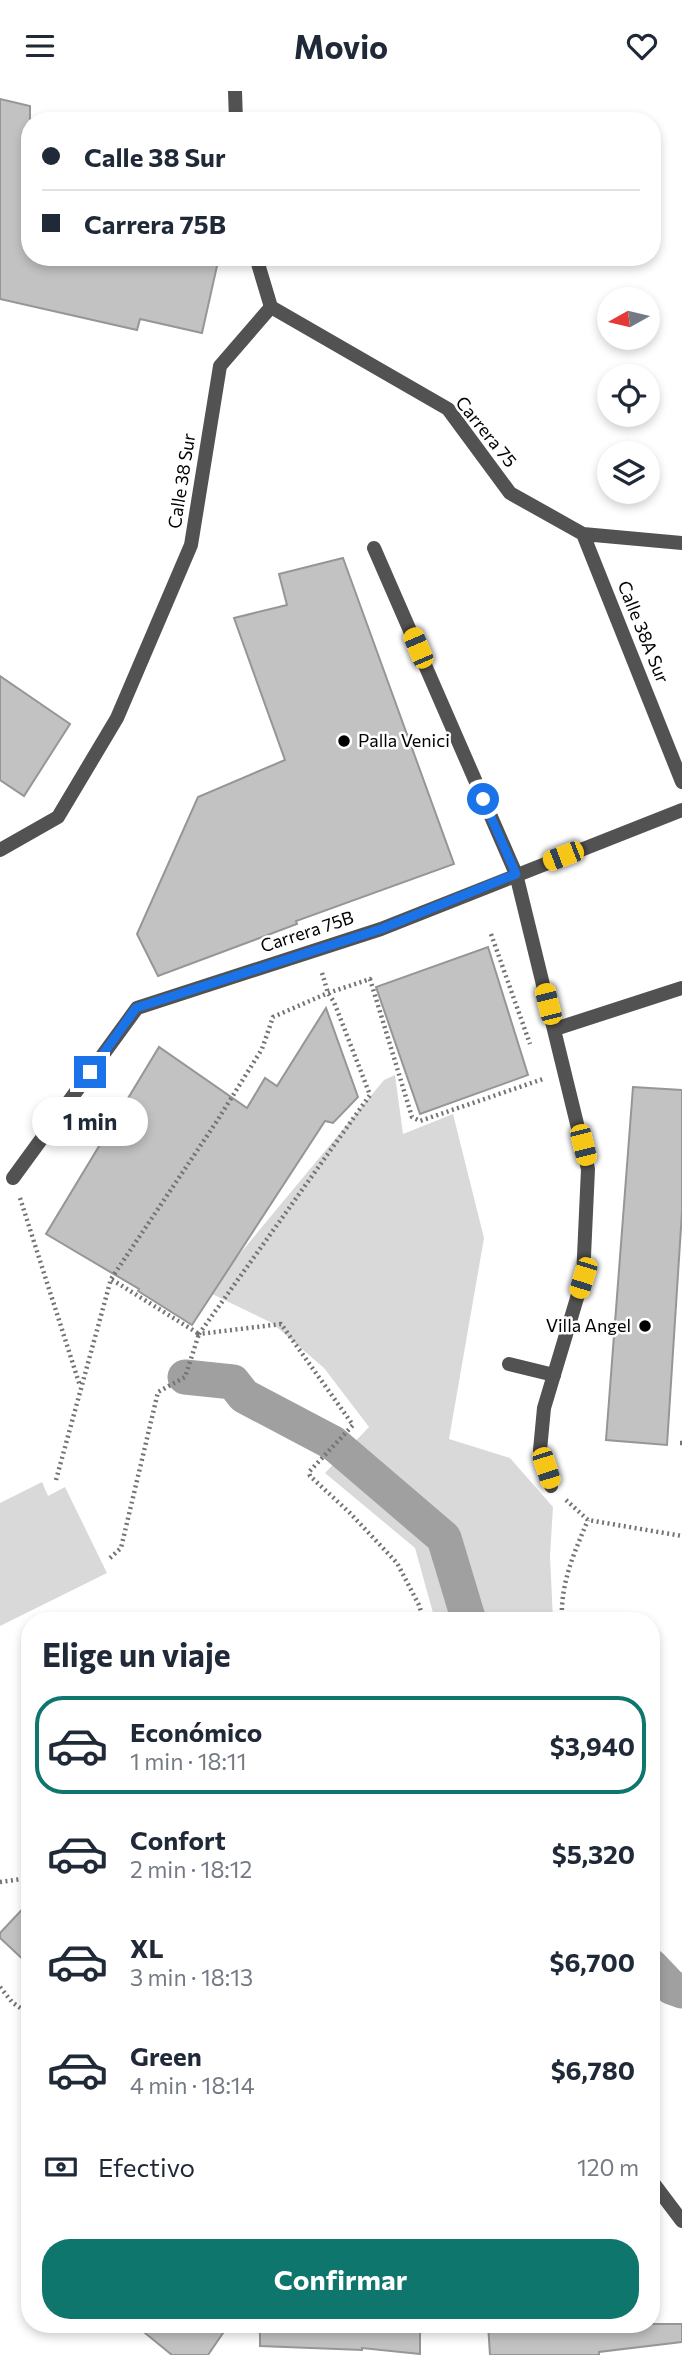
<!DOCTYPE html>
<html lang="es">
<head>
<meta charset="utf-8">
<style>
  :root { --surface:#fff; --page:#f6f6f7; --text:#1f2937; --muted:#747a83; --line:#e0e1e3; --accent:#0f766e }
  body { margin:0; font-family:Commissioner,sans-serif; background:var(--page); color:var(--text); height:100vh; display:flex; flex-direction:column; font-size:26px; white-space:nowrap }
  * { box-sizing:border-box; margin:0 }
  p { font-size:23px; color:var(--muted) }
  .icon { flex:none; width:38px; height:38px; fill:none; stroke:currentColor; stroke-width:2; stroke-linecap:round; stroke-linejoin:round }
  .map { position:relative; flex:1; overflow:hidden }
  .details { position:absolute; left:21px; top:1521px; width:639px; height:721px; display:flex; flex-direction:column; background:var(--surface); border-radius:28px; box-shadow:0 4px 10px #0003 }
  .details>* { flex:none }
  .guide { position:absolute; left:21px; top:21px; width:640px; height:154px; border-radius:28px; box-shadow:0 4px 10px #0003; display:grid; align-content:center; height:154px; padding:0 21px; background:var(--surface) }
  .needle { width:46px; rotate:262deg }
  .controls { position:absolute; left:597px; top:196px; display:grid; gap:14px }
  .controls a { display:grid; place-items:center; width:63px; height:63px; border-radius:50%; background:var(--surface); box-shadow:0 4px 10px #0003; font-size:35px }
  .end { position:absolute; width:32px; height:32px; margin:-16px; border:9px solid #1a73e8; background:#fff; box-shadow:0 0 0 4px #fff }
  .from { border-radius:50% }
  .bubble { position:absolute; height:49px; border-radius:24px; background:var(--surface); box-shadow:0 4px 10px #0003; font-size:23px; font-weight:700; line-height:49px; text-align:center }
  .car { position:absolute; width:21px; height:42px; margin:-21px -10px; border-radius:9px; box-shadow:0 0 5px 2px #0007; background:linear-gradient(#f5c518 24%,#345 0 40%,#f5c518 0 76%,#345 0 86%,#f5c518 0) }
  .guide b { display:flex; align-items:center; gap:24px; height:66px; font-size:26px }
  .guide b+b { border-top:2px solid var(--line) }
  .guide i { width:18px; height:18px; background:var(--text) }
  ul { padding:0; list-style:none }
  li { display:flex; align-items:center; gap:21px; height:98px; margin:0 14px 10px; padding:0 7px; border:4px solid transparent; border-radius:28px }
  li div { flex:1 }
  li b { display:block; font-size:26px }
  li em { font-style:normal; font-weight:700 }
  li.on { border-color:var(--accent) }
  li>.icon { width:63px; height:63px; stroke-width:1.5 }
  h2 { padding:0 21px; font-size:32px; line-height:84px }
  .pay { display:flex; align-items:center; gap:18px; height:77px; padding:0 21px; font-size:26px }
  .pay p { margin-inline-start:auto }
  .cta { display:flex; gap:14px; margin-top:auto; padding:14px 21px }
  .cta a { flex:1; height:80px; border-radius:28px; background:var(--accent); color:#fff; font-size:28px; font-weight:700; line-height:80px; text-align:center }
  header { display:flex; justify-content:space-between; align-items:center; height:91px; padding:0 21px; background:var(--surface); font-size:32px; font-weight:700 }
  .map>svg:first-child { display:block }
</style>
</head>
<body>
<header><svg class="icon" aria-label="menu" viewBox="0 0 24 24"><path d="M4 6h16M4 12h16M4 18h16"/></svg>Movio<svg class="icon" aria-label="heart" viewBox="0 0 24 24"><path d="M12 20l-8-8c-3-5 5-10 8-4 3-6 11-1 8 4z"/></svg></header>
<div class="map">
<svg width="682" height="2264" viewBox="0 0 682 2264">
  <rect width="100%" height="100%" fill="#fff"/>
  <path fill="#d9d9d9" d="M395,984L403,1043L453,1023L484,1147L449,1348L510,1367L553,1416L550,1465L553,1529H435L415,1457L325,1382L369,1336L324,1277L272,1232L208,1201L384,989Z
    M42,1391L48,1405L65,1396L107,1482L0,1535V1412Z"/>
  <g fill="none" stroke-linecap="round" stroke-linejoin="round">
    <path stroke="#a0a0a0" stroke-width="35" d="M185,1286L233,1291L244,1305L333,1352L444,1447L469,1530
      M651,1875L671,1896L682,1900"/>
  </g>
  <path fill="#c2c2c2" stroke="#969696" stroke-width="2" d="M0,8L30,15V93L22,128L30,130V166H219L202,242L140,228L137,239L0,208Z
    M343,467L454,773L296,830L297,833L158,885L137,843L198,706L285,669L234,527L287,514L279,483Z
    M0,585L70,633L24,705L0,689Z
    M488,856L528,984L420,1023L376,896Z
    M326,917L358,1006L333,1032L325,1030L192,1234L138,1200L139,1198L46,1143L159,956L247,1017L265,987L277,995Z
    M633,996L682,999V1121L667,1354L606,1349Z
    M30,1810V1875L0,1847V1842Z
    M134,2233H210L223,2242L208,2264H172Z
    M260,2233H420V2263L362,2257V2259L260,2255Z
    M488,2233H682V2251L599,2261V2264H490Z"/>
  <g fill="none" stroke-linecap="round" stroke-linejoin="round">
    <path stroke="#747474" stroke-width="4.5" stroke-dasharray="2 3.5" stroke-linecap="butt" d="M491,843L530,953
      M322,882L328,902L334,911L370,1004L199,1243L281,1233L353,1334L309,1381L310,1385L350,1422L397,1472L419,1514L424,1530
      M20,1107L80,1295
      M680,1352H682
      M56,1389L111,1188L217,1030L262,958L273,926L328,902L370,888L412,1026L420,1030L543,988
      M566,1409L588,1429L682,1445
      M110,1467L121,1457L158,1301L185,1286L199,1243L111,1188
      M562,1530C560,1493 574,1462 588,1429
      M0,1791L30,1787
      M0,1896L12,1911L30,1924"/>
    <path stroke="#525252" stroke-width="14" d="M509,1273L554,1284"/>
    <path stroke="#525252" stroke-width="14" d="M235,0L236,30
      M256,166L271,216
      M271,216L448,318L510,402L583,443L682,452
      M583,443L682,691
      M374,457L516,783L588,1078L583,1187L544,1317L540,1359L551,1395
      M0,759L58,726L117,627L191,454L220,275L271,216
      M555,938L682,897
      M13,1087L137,917L381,838L682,719
      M651,2089L682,2130"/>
  </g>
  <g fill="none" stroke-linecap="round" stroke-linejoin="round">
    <path stroke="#1a73e8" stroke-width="9" d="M90,981L136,917L381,838L516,783L483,708"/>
  </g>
  <g fill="#000" stroke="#fff" stroke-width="2.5">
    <circle cx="344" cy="650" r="7"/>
    <circle cx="645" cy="1235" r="7"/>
  </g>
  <g text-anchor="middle" stroke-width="5" stroke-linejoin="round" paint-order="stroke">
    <g font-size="18" fill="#000" stroke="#fff">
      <text transform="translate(486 341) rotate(51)" y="6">Carrera 75</text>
      <text transform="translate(182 390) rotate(-81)" y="6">Calle 38 Sur</text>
      <text transform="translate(643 541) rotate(68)" y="6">Calle 38A Sur</text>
      <text transform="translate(307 841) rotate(-18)" y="6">Carrera 75B</text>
    </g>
    <g font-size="18" fill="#000" stroke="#fff" text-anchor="start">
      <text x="358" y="656">Palla Venici</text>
      <text x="631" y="1241" text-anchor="end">Villa Angel</text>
    </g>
  </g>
</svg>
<div class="controls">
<a><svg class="needle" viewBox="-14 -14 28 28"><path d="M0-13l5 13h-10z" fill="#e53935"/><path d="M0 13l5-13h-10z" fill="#747a83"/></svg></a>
<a><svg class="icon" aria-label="locate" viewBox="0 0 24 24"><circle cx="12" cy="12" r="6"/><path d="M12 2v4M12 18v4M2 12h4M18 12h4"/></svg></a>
<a><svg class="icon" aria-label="layers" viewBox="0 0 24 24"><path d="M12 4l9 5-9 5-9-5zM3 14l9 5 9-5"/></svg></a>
</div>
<i class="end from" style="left:483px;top:708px"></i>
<i class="end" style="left:90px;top:981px"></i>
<div class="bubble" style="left:32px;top:1006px;width:116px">1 min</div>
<i class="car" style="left:418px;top:557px;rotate:337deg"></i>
<i class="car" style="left:563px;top:765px;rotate:249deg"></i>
<i class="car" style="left:548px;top:913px;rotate:346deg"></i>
<i class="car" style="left:583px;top:1054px;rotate:166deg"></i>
<i class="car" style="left:583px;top:1187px;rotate:197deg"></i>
<i class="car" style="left:546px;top:1377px;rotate:162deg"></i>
<div class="guide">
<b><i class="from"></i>Calle 38 Sur</b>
<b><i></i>Carrera 75B</b>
</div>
<section class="details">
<h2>Elige un viaje</h2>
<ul>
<li class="on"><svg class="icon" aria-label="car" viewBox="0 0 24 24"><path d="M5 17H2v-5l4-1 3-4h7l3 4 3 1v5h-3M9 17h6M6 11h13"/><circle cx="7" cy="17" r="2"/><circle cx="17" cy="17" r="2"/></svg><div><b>Económico</b><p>1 min · 18:11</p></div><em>$3,940</em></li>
<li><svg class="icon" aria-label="car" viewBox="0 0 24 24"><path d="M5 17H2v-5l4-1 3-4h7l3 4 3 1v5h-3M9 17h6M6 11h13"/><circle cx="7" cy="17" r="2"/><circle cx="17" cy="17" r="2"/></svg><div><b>Confort</b><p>2 min · 18:12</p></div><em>$5,320</em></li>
<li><svg class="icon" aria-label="car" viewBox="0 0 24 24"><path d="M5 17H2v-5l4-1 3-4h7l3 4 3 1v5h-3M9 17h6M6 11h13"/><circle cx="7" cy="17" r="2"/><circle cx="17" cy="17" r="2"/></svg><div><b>XL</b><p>3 min · 18:13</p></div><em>$6,700</em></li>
<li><svg class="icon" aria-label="car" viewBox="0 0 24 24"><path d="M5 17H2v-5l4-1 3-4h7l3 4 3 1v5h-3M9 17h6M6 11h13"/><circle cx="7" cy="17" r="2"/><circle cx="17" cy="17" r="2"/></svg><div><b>Green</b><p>4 min · 18:14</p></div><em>$6,780</em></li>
</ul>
<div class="pay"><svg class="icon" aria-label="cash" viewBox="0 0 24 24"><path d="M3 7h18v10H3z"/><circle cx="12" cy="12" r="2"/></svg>Efectivo<p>120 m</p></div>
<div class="cta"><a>Confirmar</a></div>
</section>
</div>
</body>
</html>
